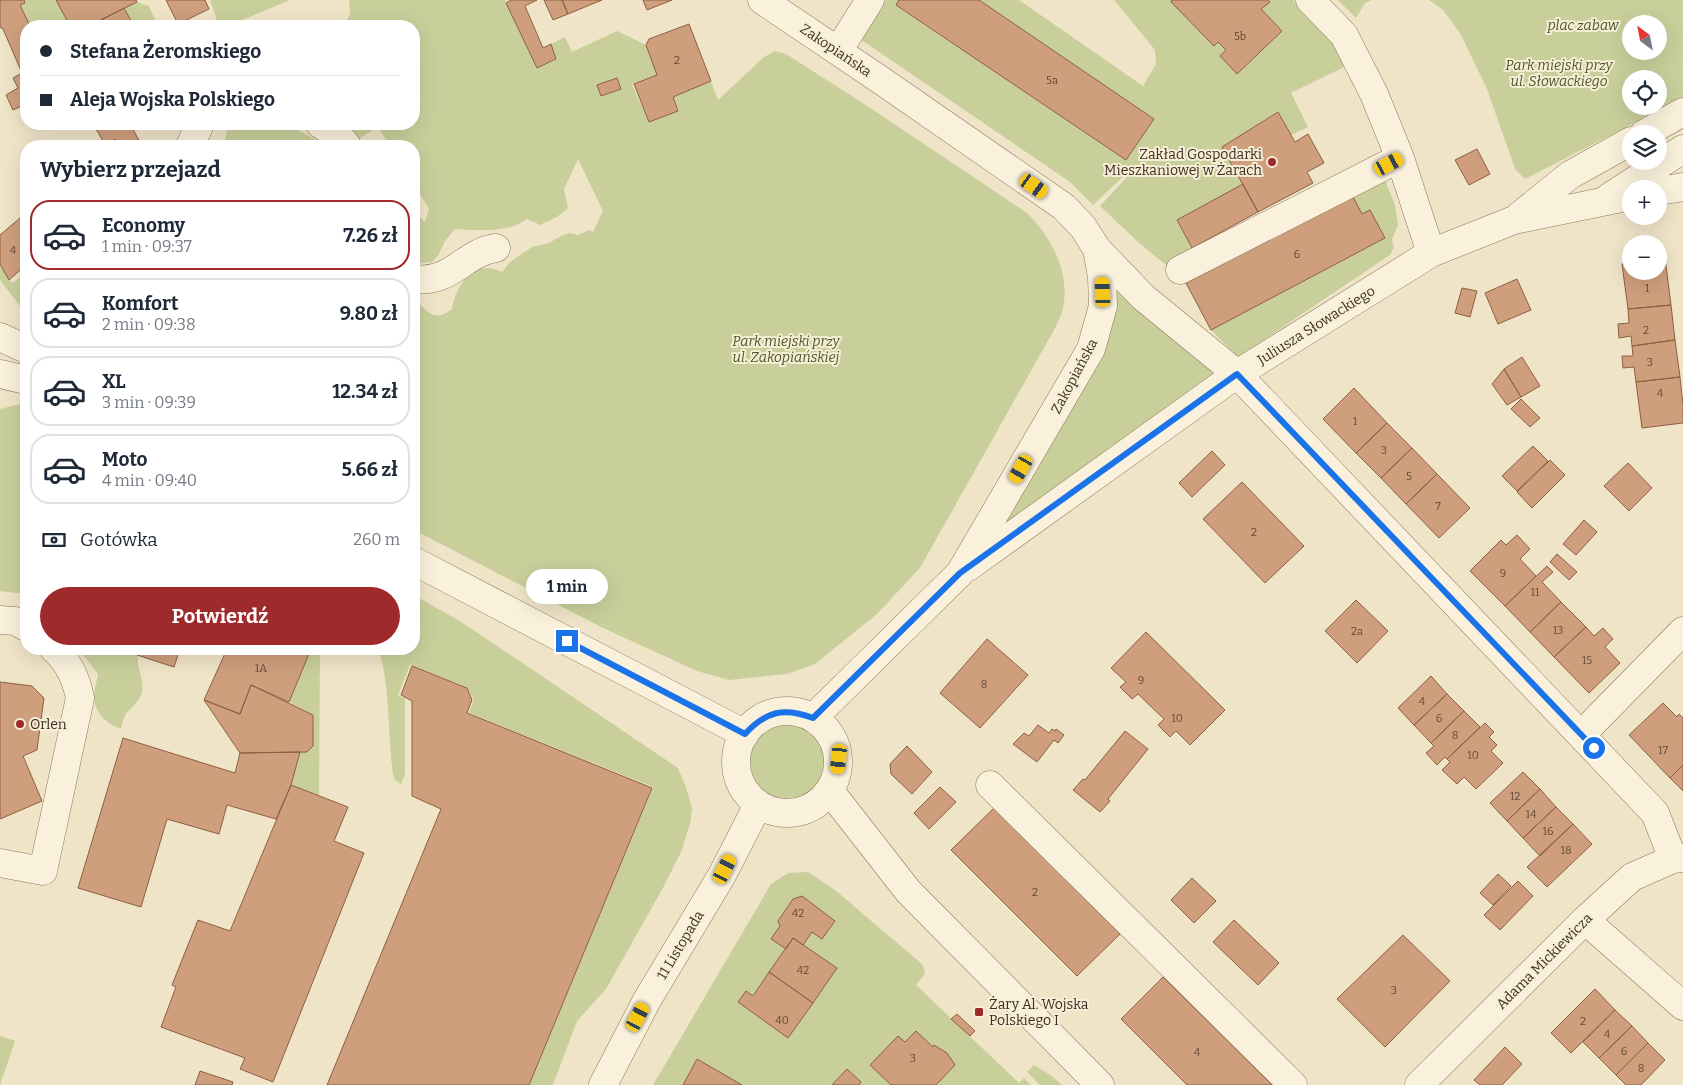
<!DOCTYPE html>
<html lang="pl">
<head>
<meta charset="utf-8">
<style>
  :root { --surface:#fff; --page:#f6f6f7; --text:#1f2937; --muted:#747a83; --line:#e0e1e3; --accent:#9e2a2b }
  body { margin:0; font-family:Bitter,serif; background:var(--page); color:var(--text); height:100vh; display:flex; flex-direction:column; font-size:19px; white-space:nowrap }
  * { box-sizing:border-box; margin:0 }
  p { font-size:16px; color:var(--muted) }
  .icon { flex:none; width:28px; height:28px; fill:none; stroke:currentColor; stroke-width:2; stroke-linecap:round; stroke-linejoin:round }
  .map { position:relative; flex:1; overflow:hidden }
  .drawer { position:absolute; left:20px; top:140px; width:400px; height:515px; display:flex; flex-direction:column; background:var(--surface); border-radius:20px; box-shadow:0 5px 20px #0002 }
  .drawer>* { flex:none }
  .hud { position:absolute; left:20px; top:20px; width:400px; height:110px; border-radius:20px; box-shadow:0 5px 20px #0002; display:grid; align-content:center; height:110px; padding:0 20px; background:var(--surface) }
  .needle { width:32px; rotate:328deg }
  .fabs { position:absolute; left:1622px; top:15px; display:grid; gap:10px }
  .fabs a { display:grid; place-items:center; width:45px; height:45px; border-radius:50%; background:var(--surface); box-shadow:0 5px 20px #0002; font-size:25px }
  .end { position:absolute; width:22px; height:22px; margin:-11px; border:6px solid #1a73e8; background:#fff; box-shadow:0 0 0 2px #fff }
  .from { border-radius:50% }
  .bubble { position:absolute; height:35px; border-radius:18px; background:var(--surface); box-shadow:0 5px 20px #0002; font-size:16px; font-weight:700; line-height:35px; text-align:center }
  .car { position:absolute; width:15px; height:30px; margin:-15px -8px; border-radius:6px; box-shadow:0 0 4px 1px #0007; background:linear-gradient(#f5c518 24%,#345 0 40%,#f5c518 0 76%,#345 0 86%,#f5c518 0) }
  .hud b { display:flex; align-items:center; gap:18px; height:48px; font-size:19px }
  .hud b+b { border-top:1px solid var(--line) }
  .hud i { width:12px; height:12px; background:var(--text) }
  ul { padding:0; list-style:none }
  li { display:flex; align-items:center; gap:15px; height:70px; margin:0 10px 8px; padding:0 10px; border:2px solid var(--line); border-radius:20px }
  li div { flex:1 }
  li b { display:block; font-size:19px }
  li em { font-style:normal; font-weight:700 }
  li.active { border-color:var(--accent) }
  li>.icon { width:45px; height:45px; stroke-width:1.5 }
  h2 { padding:0 20px; font-size:22px; line-height:60px }
  .pay { display:flex; align-items:center; gap:12px; height:55px; padding:0 20px; font-size:19px }
  .pay p { margin-inline-start:auto }
  .action { display:flex; gap:10px; margin-top:auto; padding:10px 20px }
  .action a { flex:1; height:58px; border-radius:30px; background:var(--accent); color:#fff; font-size:20px; font-weight:700; line-height:58px; text-align:center }
  .map>svg:first-child { display:block }
</style>
</head>
<body>
<div class="map">
<svg width="1683" height="1085" viewBox="0 0 1683 1085">
  <rect width="100%" height="100%" fill="#f0e4c8"/>
  <path fill="#c9cf9b" fill-rule="evenodd" d="M24,0H56L70,26H30L20,5L25,3Z
    M210,0H290L228,26H219Z
    M349,0H505L537,68L556,60L551,44L565,37L572,52L617,31L646,45L657,75L632,85L649,122L678,111L673,97L711,81L718,100L764,57L775,51L786,54L866,105L1027,213C1052,237 1072,276 1062,312C1060,318 1057,324 1054,330L920,568L877,614L815,664L787,674L729,680L697,671L601,627L414,530V300C430,312 433,323 452,309C455,292 466,268 486,268C492,268 497,270 502,272L510,262L532,247L549,243L561,236L570,233L578,235L589,230L593,232L603,211L578,159L564,189L568,208L557,217L540,225L527,219C523,221 520,224 516,225C502,232 471,230 455,229L445,241L438,256L432,262L419,263L414,260V217L418,215L425,222L429,209L414,184V146H390L378,127L357,140L335,124H414V26H344L350,14ZM617,78L621,89L601,96L597,85Z
    M886,0H899L896,5L1126,160L1154,119L979,0H1019L1143,86L1156,64L1155,50L1114,0H1293L1331,38L1344,67L1291,93L1308,127L1291,135L1278,112L1261,122V139L1243,184L1178,223L1192,248L1166,265L1138,242L1100,206L1129,175V171L1093,205L1070,182L860,39Z
    M1338,0H1372L1365,3L1356,18Z
    M1429,0H1683V98L1525,179L1515,169L1487,89L1460,33L1443,10ZM1631,24H1659V51H1631ZM1631,79H1659V106H1631Z
    M137,2L149,6L158,26H134L124,8Z
    M232,124H287L327,146H224L227,130Z
    M1385,180L1395,205L1398,225L1392,240L1394,247L1390,255L1238,357L1211,330L1385,238L1370,211L1362,214L1352,195Z
    M0,264L9,280L13,283L26,272V296L22,300L26,304V314L0,280Z
    M1110,284L1225,377L982,552Z
    M26,400V620L23,619L25,594L0,591V409L20,404Z
    M414,595L463,623L678,768L686,787L692,809L690,824L681,852L664,886L606,989L577,1021L553,1085H529L653,787L469,713L474,700L467,687L410,665L398,695L405,699V774L401,784L395,780L393,774C389,749 389,664 377,649H414Z
    M78,649H139C134,666 145,678 142,692C139,702 131,707 126,714C123,718 122,725 121,729C108,725 94,712 94,697C94,690 97,681 98,674Z
    M311,649H320L319,796L291,785L300,752H307L313,746V715L289,702Z
    M742 763a43 43 0 1 1 86 0a43 43 0 1 1-86 0Z
    M808,872L835,890L923,965L925,974L916,985L1019,1083L1024,1078L1031,1085H653L771,884L788,873Z
    M0,1036L15,1041L0,1085Z
    M1034,1065L1052,1076L1062,1085H1040L1027,1072Z"/>
  <path fill="#cf9f7d" stroke="#8d5f41" d="M0,0H24L25,3L20,5L30,26H26V71L22,73L3,29L0,27Z
    M56,0H136L137,2L88,26H70Z
    M166,0H205L209,9L178,24Z
    M511,0H537L525,6L543,48L551,44L556,59L537,68L506,3Z
    M544,0H562L568,14L553,20Z
    M562,0H602L568,14Z
    M643,0H672L647,10Z
    M899,0H979L1154,119L1126,160L896,5Z
    M1172,0H1268L1270,2L1261,9L1282,31L1237,74L1220,56L1226,50L1218,42L1214,46L1171,2Z
    M124,8L134,26H95L94,24Z
    M689,24L711,81L673,97L678,111L649,122L634,84L657,75L646,45L649,39Z
    M26,71V104L13,110L6,95L18,88L13,78Z
    M617,78L621,89L601,96L597,85Z
    M1278,112L1295,142L1308,134L1324,163L1307,172L1313,183L1258,212L1222,147Z
    M93,124H130L142,146H122L115,139L106,146Z
    M1477,149L1490,174L1469,185L1455,160Z
    M1243,184L1258,212L1192,248L1177,220Z
    M1352,195L1362,214L1370,210L1385,238L1211,330L1186,283Z
    M26,213V265L9,280L0,264V235Z
    M1665,258L1671,305L1628,309L1622,264L1631,263V271H1659V259Z
    M1517,279L1531,310L1498,324L1485,293Z
    M1462,288L1477,291L1470,317L1455,313Z
    M1671,305L1675,340L1632,346L1631,336L1619,338L1618,324L1629,323L1628,309Z
    M1675,340L1680,377L1636,382L1634,367L1623,368L1622,356H1633L1632,346Z
    M1522,357L1540,386L1521,397L1504,369Z
    M1504,369L1521,397L1507,405L1492,384Z
    M1680,377L1683,405V423L1642,428L1636,382Z
    M1354,388L1387,423L1356,453L1323,419Z
    M1521,399L1540,418L1530,427L1511,409Z
    M1387,423L1412,448L1381,478L1356,453Z
    M1533,446L1548,461L1517,491L1502,476Z
    M1412,448L1437,474L1406,504L1381,478Z
    M1212,451L1225,465L1192,497L1179,483Z
    M1550,460L1565,475L1532,508L1517,492Z
    M1628,463L1652,488L1629,511L1604,486Z
    M1437,474L1470,508L1439,538L1406,504Z
    M1242,482L1304,546L1265,583L1203,519Z
    M1584,520L1597,532L1576,555L1563,544Z
    M1517,535L1530,549L1520,559L1536,576L1505,606L1470,571L1501,540L1506,545Z
    M1557,554L1577,572L1569,580L1550,562Z
    M1547,566L1553,572L1542,582L1561,602L1530,632L1505,606Z
    M1356,600L1388,631L1357,663L1325,631Z
    M1561,602L1586,627L1554,657L1530,632Z
    M1586,627L1594,636L1603,628L1613,639L1605,647L1620,663L1589,693L1554,657Z
    M1146,632L1225,710L1190,745L1176,731L1170,737L1158,725L1164,719L1138,694L1132,699L1120,687L1126,682L1111,668Z
    M987,639L1028,675L980,728L940,693Z
    M139,649H180L174,667L137,655Z
    M227,649H311L289,702L251,685L240,714L204,700Z
    M412,666L467,688L472,700L467,713L652,788L529,1085H327L441,809L412,796V701L401,695Z
    M1431,676L1447,694L1414,725L1398,708Z
    M0,682L32,686L44,698L37,750L23,756L42,801L0,819Z
    M251,685L313,715V746L307,752L240,753L204,700L240,714Z
    M1447,694L1464,711L1431,743L1414,725Z
    M1663,703L1677,717L1679,714L1683,718V765L1670,778L1629,735Z
    M1464,711L1480,727L1447,759L1445,757L1437,765L1426,753L1434,746L1431,743Z
    M1485,723L1494,732L1489,737L1497,745L1491,751L1503,763L1476,789L1464,777L1457,784L1442,770L1450,762L1447,759Z
    M1038,725L1049,733L1052,729L1055,731L1056,729L1064,735L1058,743L1054,740L1037,762L1013,744L1024,733L1029,736Z
    M1125,731L1148,749L1108,799L1110,801L1100,812L1073,790L1083,779L1085,780Z
    M123,738L235,773L240,753L300,752L291,785L276,819L227,805L219,834L167,819L141,907L78,888Z
    M907,746L932,772L912,794L891,774L890,764Z
    M1683,765V791L1670,778Z
    M1523,772L1540,789L1507,821L1490,803Z
    M291,785L348,807L334,841L364,853L273,1082L240,1069L245,1058L161,1027L176,987L172,985L198,920L230,931Z
    M940,787L956,802L929,829L914,813Z
    M1540,789L1556,807L1523,838L1507,821Z
    M1556,807L1573,824L1540,856L1523,838Z
    M994,808L1120,934L1077,976L951,850Z
    M1573,824L1592,844L1547,887L1527,867Z
    M1498,874L1511,886L1493,905L1480,893Z
    M1192,878L1216,901L1194,923L1171,900Z
    M1518,881L1533,896L1500,930L1484,915Z
    M802,896L835,921L822,939L812,932L803,945L793,938L786,949L771,939L780,926L778,921L793,899Z
    M1234,920L1279,963L1258,985L1213,942Z
    M1403,935L1450,981L1385,1047L1337,999Z
    M793,938L837,968L813,1003L769,972Z
    M769,972L813,1003L788,1038L738,1002L746,991L753,996Z
    M1163,977L1272,1085H1187L1121,1019Z
    M1595,989L1615,1010L1571,1053L1551,1033Z
    M1615,1010L1632,1026L1599,1058L1583,1042Z
    M957,1014L975,1031L970,1036L951,1019Z
    M1632,1026L1648,1043L1616,1075L1599,1058Z
    M916,1031L933,1047L934,1045L947,1053L955,1065L936,1085H891L870,1065L898,1036L905,1042Z
    M1648,1043L1665,1060L1641,1085H1626L1616,1075Z
    M1505,1047L1522,1064L1502,1085H1480L1474,1080Z
    M697,1059L742,1085H683Z
    M847,1069L861,1082L859,1085H832Z
    M200,1071L233,1082L232,1085H195Z"/>
  <g fill="none" stroke-linecap="round" stroke-linejoin="round">
    <g stroke="#8d765c" stroke-width="29">
      <path id="minor" d="M762,0L882,81L1064,207L1083,227L1097,249L1102,277L1103,306L1091,349L960,573L813,718
        M1310,0L1344,35L1374,94L1400,158L1431,253
        M838,51L870,0
        M320,124C330,130 340,136 347,146
        M1644,134L1683,112
        M190,146L200,124
        M1659,191L1683,187
        M1608,198L1683,149
        M1519,216L1570,175L1631,141
        M1097,249L1143,297L1237,374L1655,813L1673,859
        M1180,270L1400,158
        M414,279C452,284 464,252 496,248
        M0,337L26,349
        M0,374L26,380
        M414,561L745,734
        M968,567L1237,374L1431,253L1514,220L1631,196
        M0,620L15,621L26,627
        M736 762a51 51 0 1 1 102 0a51 51 0 1 1-102 0Z
        M1581,735L1683,631
        M990,785L1293,1085
        M830,791L908,891L1100,1085
        M0,863L43,871L80,698C76,678 69,663 54,649
        M1585,920L1683,1006
        M603,1085L647,1000L722,875L758,805
        M1419,1085L1585,920L1632,877L1673,859L1683,858"/>
    </g>
    <use href="#minor" stroke="#faf1dc" stroke-width="28"/>
  </g>
  <g fill="none" stroke-linecap="round" stroke-linejoin="round">
    <path stroke="#1a73e8" stroke-width="6" d="M567,641L745,734C766,711 784,707 813,718L960,573L1237,374L1594,748"/>
  </g>
  <g fill="#9e2a2b" stroke="#f7eed8" stroke-width="2">
    <circle cx="1272" cy="162" r="5"/>
    <circle cx="20" cy="724" r="5"/>
    <rect x="974" y="1007" width="10" height="10" rx="2.5"/>
  </g>
  <g text-anchor="middle" stroke-width="4" stroke-linejoin="round" paint-order="stroke">
    <g font-size="11" fill="#624a37">
      <text x="1240" y="40">5b</text>
      <text x="677" y="64">2</text>
      <text x="1052" y="84">5a</text>
      <text x="13" y="254">4</text>
      <text x="1297" y="258">6</text>
      <text x="1647" y="292">1</text>
      <text x="1646" y="334">2</text>
      <text x="1650" y="366">3</text>
      <text x="1660" y="397">4</text>
      <text x="1355" y="425">1</text>
      <text x="1384" y="454">3</text>
      <text x="1409" y="480">5</text>
      <text x="1438" y="510">7</text>
      <text x="1254" y="536">2</text>
      <text x="1503" y="577">9</text>
      <text x="1535" y="596">11</text>
      <text x="1558" y="634">13</text>
      <text x="1357" y="635">2a</text>
      <text x="1587" y="664">15</text>
      <text x="261" y="672">1A</text>
      <text x="1141" y="684">9</text>
      <text x="984" y="688">8</text>
      <text x="1422" y="705">4</text>
      <text x="1177" y="722">10</text>
      <text x="1439" y="722">6</text>
      <text x="1455" y="739">8</text>
      <text x="1663" y="754">17</text>
      <text x="1473" y="759">10</text>
      <text x="1515" y="800">12</text>
      <text x="1531" y="818">14</text>
      <text x="1548" y="835">16</text>
      <text x="1566" y="854">18</text>
      <text x="1035" y="896">2</text>
      <text x="798" y="917">42</text>
      <text x="803" y="974">42</text>
      <text x="1394" y="994">3</text>
      <text x="782" y="1024">40</text>
      <text x="1583" y="1025">2</text>
      <text x="1607" y="1038">4</text>
      <text x="1624" y="1055">6</text>
      <text x="1197" y="1056">4</text>
      <text x="913" y="1062">3</text>
      <text x="1641" y="1072">8</text>
    </g>
    <g font-size="14" font-style="italic" fill="#4d5a26" stroke="#f7eed8">
      <text x="1583" y="30">plac zabaw</text>
      <text x="1559" y="70">Park miejski przy<tspan x="1559" dy="16">ul. Słowackiego</tspan></text>
      <text x="786" y="346">Park miejski przy<tspan x="786" dy="16">ul. Zakopiańskiej</tspan></text>
    </g>
    <g font-size="14" fill="#3d2e20" stroke="#f7eed8">
      <text transform="translate(836 50) rotate(34)" y="5">Zakopiańska</text>
      <text transform="translate(1316 325) rotate(-32)" y="5">Juliusza Słowackiego</text>
      <text transform="translate(1074 376) rotate(-62)" y="5">Zakopiańska</text>
      <text transform="translate(680 945) rotate(-59)" y="5">11 Listopada</text>
      <text transform="translate(1544 961) rotate(-45)" y="5">Adama Mickiewicza</text>
    </g>
    <g font-size="14" fill="#3d2e20" stroke="#f7eed8" text-anchor="start">
      <text x="1262" y="159" text-anchor="end">Zakład Gospodarki<tspan x="1262" dy="16">Mieszkaniowej w Żarach</tspan></text>
      <text x="30" y="729">Orlen</text>
      <text x="989" y="1009">Żary Al. Wojska<tspan x="989" dy="16">Polskiego I</tspan></text>
    </g>
  </g>
</svg>
<div class="fabs">
<a><svg class="needle" viewBox="-14 -14 28 28"><path d="M0-13l5 13h-10z" fill="#e53935"/><path d="M0 13l5-13h-10z" fill="#747a83"/></svg></a>
<a><svg class="icon" aria-label="locate" viewBox="0 0 24 24"><circle cx="12" cy="12" r="6"/><path d="M12 2v4M12 18v4M2 12h4M18 12h4"/></svg></a>
<a><svg class="icon" aria-label="layers" viewBox="0 0 24 24"><path d="M12 4l9 5-9 5-9-5zM3 14l9 5 9-5"/></svg></a>
<a>+</a>
<a>−</a>
</div>
<i class="end from" style="left:1594px;top:748px"></i>
<i class="end" style="left:567px;top:641px"></i>
<div class="bubble" style="left:526px;top:569px;width:82px">1 min</div>
<i class="car" style="left:1389px;top:164px;rotate:63deg"></i>
<i class="car" style="left:1034px;top:186px;rotate:125deg"></i>
<i class="car" style="left:1103px;top:292px;rotate:358deg"></i>
<i class="car" style="left:1021px;top:469px;rotate:210deg"></i>
<i class="car" style="left:839px;top:759px;rotate:186deg"></i>
<i class="car" style="left:725px;top:869px;rotate:27deg"></i>
<i class="car" style="left:638px;top:1017px;rotate:28deg"></i>
<div class="hud">
<b><i class="from"></i>Stefana Żeromskiego</b>
<b><i></i>Aleja Wojska Polskiego</b>
</div>
<section class="drawer">
<h2>Wybierz przejazd</h2>
<ul>
<li class="active"><svg class="icon" aria-label="car" viewBox="0 0 24 24"><path d="M5 17H2v-5l4-1 3-4h7l3 4 3 1v5h-3M9 17h6M6 11h13"/><circle cx="7" cy="17" r="2"/><circle cx="17" cy="17" r="2"/></svg><div><b>Economy</b><p>1 min · 09:37</p></div><em>7.26 zł</em></li>
<li><svg class="icon" aria-label="car" viewBox="0 0 24 24"><path d="M5 17H2v-5l4-1 3-4h7l3 4 3 1v5h-3M9 17h6M6 11h13"/><circle cx="7" cy="17" r="2"/><circle cx="17" cy="17" r="2"/></svg><div><b>Komfort</b><p>2 min · 09:38</p></div><em>9.80 zł</em></li>
<li><svg class="icon" aria-label="car" viewBox="0 0 24 24"><path d="M5 17H2v-5l4-1 3-4h7l3 4 3 1v5h-3M9 17h6M6 11h13"/><circle cx="7" cy="17" r="2"/><circle cx="17" cy="17" r="2"/></svg><div><b>XL</b><p>3 min · 09:39</p></div><em>12.34 zł</em></li>
<li><svg class="icon" aria-label="car" viewBox="0 0 24 24"><path d="M5 17H2v-5l4-1 3-4h7l3 4 3 1v5h-3M9 17h6M6 11h13"/><circle cx="7" cy="17" r="2"/><circle cx="17" cy="17" r="2"/></svg><div><b>Moto</b><p>4 min · 09:40</p></div><em>5.66 zł</em></li>
</ul>
<div class="pay"><svg class="icon" aria-label="cash" viewBox="0 0 24 24"><path d="M3 7h18v10H3z"/><circle cx="12" cy="12" r="2"/></svg>Gotówka<p>260 m</p></div>
<div class="action"><a>Potwierdź</a></div>
</section>
</div>
</body>
</html>
